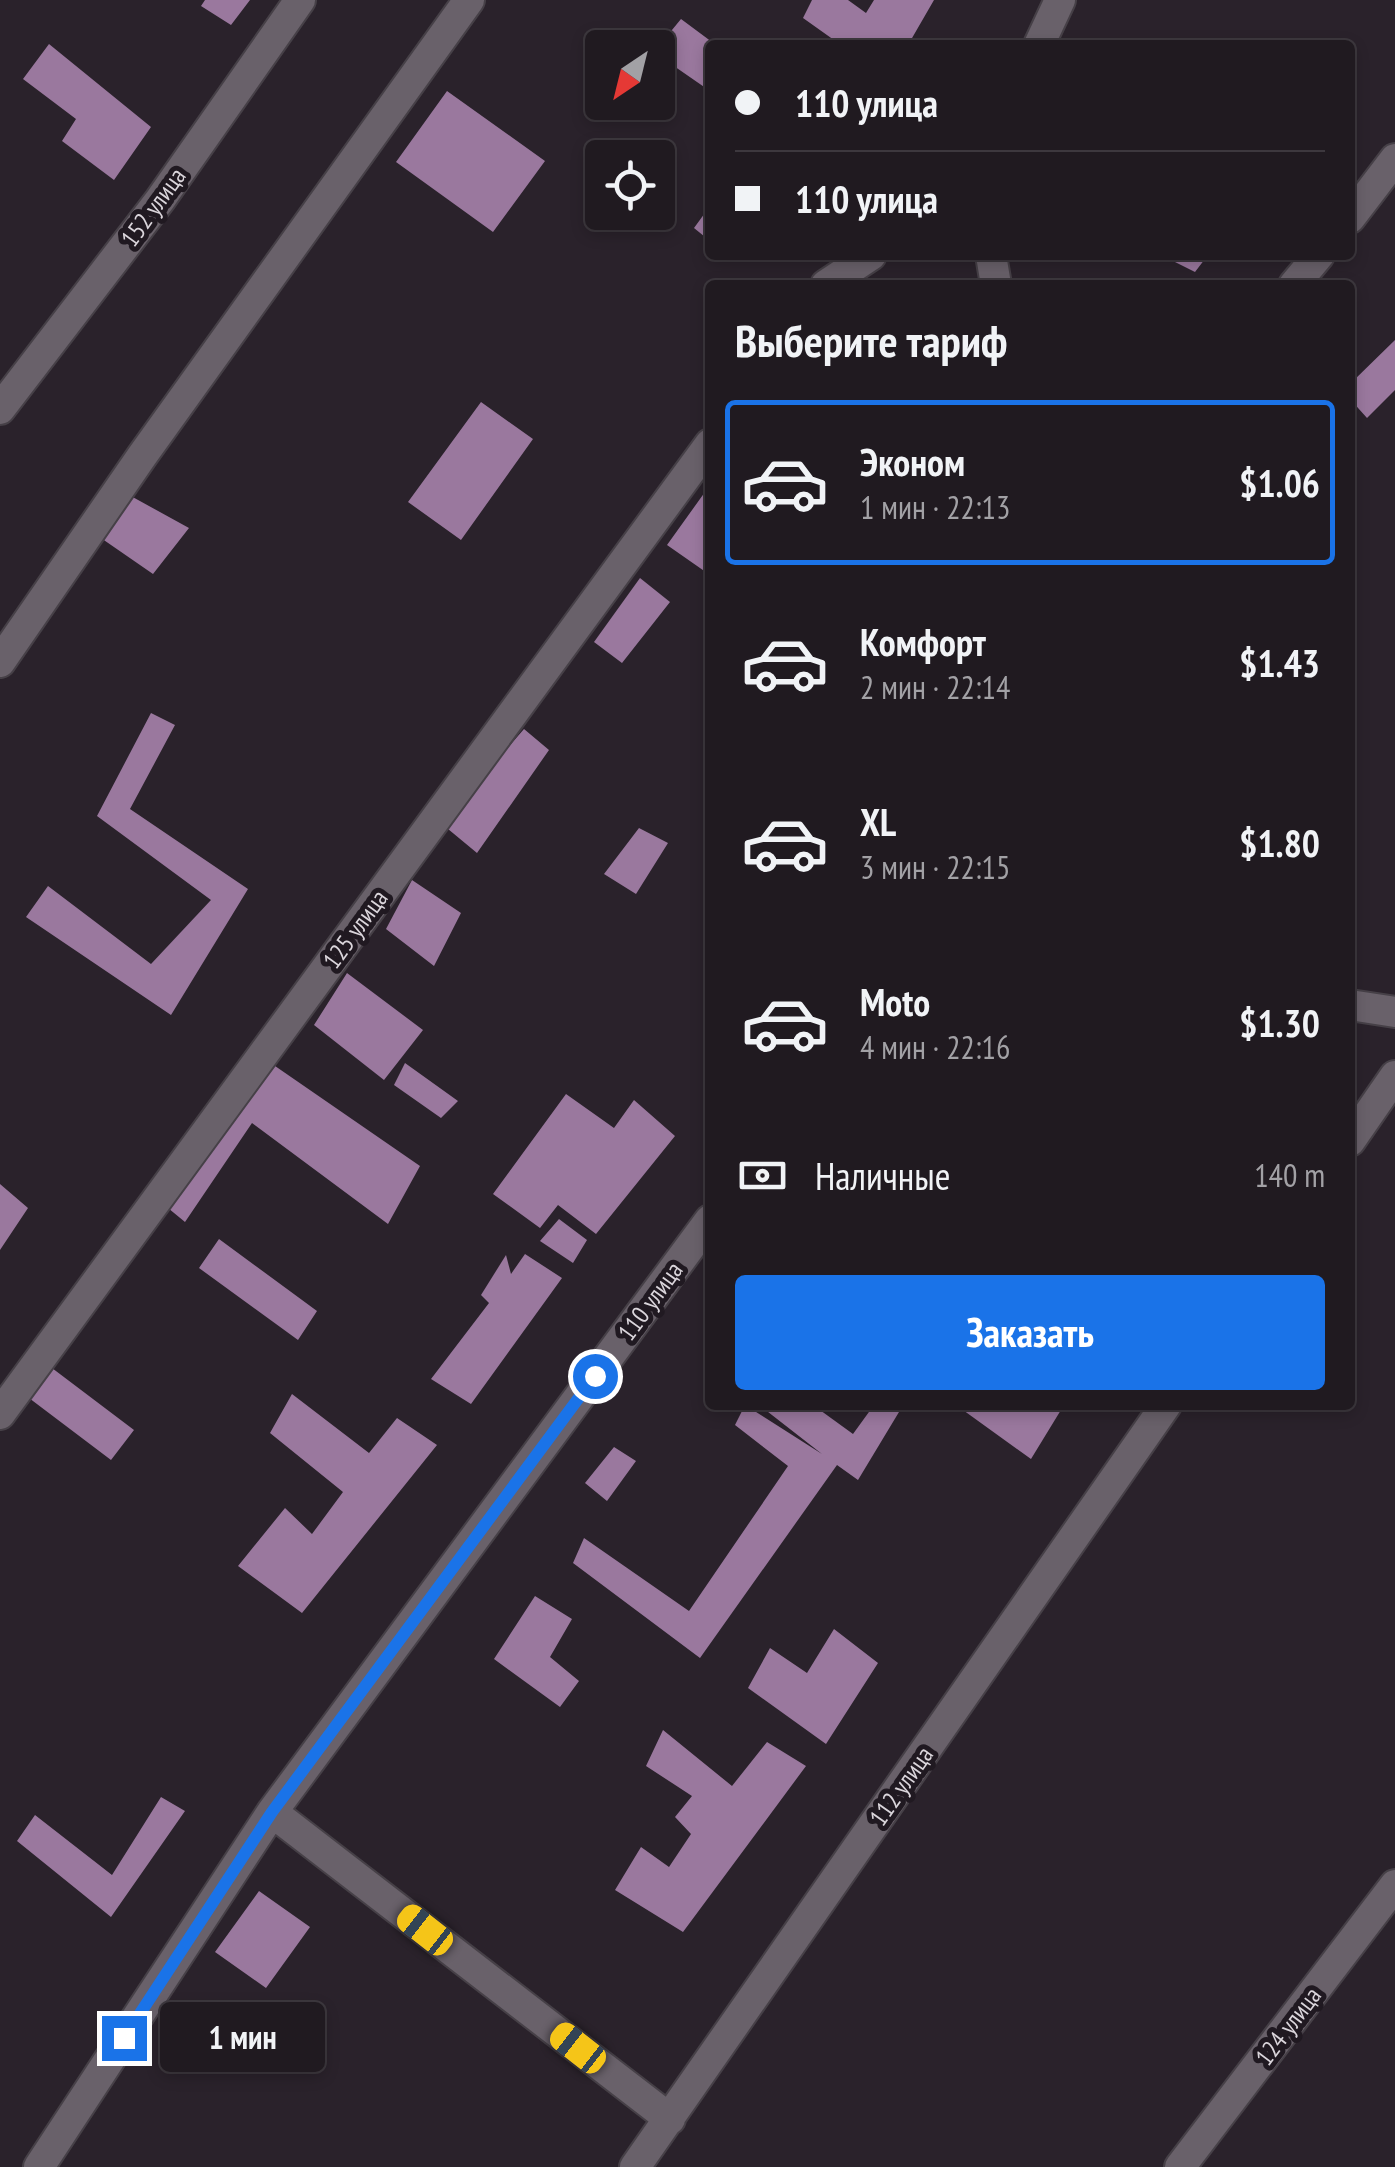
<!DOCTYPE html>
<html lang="ru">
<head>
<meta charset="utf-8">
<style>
  :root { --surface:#201a20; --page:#282329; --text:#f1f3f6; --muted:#a2a1a5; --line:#3d383e; --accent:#1a73e8 }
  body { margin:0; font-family:"PT Sans Narrow",sans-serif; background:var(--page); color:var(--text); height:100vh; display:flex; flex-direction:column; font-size:38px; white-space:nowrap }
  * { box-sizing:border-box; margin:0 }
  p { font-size:32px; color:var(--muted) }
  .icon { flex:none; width:55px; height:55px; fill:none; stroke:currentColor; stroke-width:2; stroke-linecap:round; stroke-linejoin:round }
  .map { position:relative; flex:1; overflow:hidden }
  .panel { position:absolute; left:705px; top:280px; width:650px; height:1130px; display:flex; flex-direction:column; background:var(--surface); border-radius:10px; box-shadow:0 5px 15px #0003,0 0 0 2px var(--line) }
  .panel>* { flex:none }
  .banner { position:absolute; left:705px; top:40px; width:650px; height:220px; border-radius:10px; box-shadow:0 5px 15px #0003,0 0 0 2px var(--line); display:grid; align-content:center; height:220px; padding:0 30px; background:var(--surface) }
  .needle { width:65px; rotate:215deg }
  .tools { position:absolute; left:585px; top:30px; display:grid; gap:20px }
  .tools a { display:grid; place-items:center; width:90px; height:90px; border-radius:10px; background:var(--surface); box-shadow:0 5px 15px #0003,0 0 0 2px var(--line); font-size:50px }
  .end { position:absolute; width:45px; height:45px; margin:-22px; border:12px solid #1a73e8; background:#fff; box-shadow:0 0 0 5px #fff }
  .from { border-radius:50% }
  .bubble { position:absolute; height:70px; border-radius:10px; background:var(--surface); box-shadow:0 5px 15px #0003,0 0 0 2px var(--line); font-size:32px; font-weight:600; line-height:70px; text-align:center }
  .car { position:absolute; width:30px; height:60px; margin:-30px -15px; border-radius:12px; box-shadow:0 0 8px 2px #0007; background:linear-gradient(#f5c518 24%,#345 0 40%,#f5c518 0 76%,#345 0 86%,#f5c518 0) }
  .banner b { display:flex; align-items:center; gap:35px; height:95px; font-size:38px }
  .banner b+b { border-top:2px solid var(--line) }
  .banner i { width:25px; height:25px; background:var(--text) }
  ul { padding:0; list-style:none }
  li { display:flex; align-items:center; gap:30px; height:165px; margin:0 20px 15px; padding:0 10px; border:5px solid transparent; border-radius:10px }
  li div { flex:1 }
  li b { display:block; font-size:38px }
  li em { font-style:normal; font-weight:600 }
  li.selected { border-color:var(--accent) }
  li>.icon { width:90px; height:90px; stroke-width:1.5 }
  h2 { padding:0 30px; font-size:45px; line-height:120px }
  .pay { display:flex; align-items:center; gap:25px; height:110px; padding:0 30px; font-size:38px }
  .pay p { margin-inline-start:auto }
  .primary-button { display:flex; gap:20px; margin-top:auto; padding:20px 30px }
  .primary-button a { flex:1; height:115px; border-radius:10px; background:var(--accent); color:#fff; font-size:40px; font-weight:600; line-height:115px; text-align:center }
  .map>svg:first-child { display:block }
</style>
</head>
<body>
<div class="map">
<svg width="1395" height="2167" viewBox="0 0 1395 2167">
  <rect width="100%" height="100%" fill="#2a222b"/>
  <path fill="#9a789e" d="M205,0H250L231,25L201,6Z
    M812,0H848L866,13L874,0H934L908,45H841L803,18Z
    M681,19L716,45H710V91L658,55V47Z
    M49,44L151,127L114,180L62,141L76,119L23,79Z
    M447,91L545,161L493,232L396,162Z
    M710,206V241L694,228Z
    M1161,255H1208L1195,272Z
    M1395,340V390L1367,418L1350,399V384Z
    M481,402L533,439L461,540L408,502Z
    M710,485V575L667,545Z
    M129,495L189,528L153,574L98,536Z
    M640,578L670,602L622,663L594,642Z
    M151,713L175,725L130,809L248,889L171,1015L26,917L48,886L151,964L211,900L97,816Z
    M524,729L549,750L477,853L442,824Z
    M639,828L668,843L636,894L604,874Z
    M412,880L461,913L434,966L386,929Z
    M347,973L423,1030L384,1080L314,1025Z
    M262,1057L420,1166L388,1224L252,1123L185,1222L157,1199Z
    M405,1063L458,1101L441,1118L394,1085Z
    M566,1094L614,1128L634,1100L675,1136L596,1234L558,1205L540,1228L493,1194Z
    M0,1184L28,1208L0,1250Z
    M559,1219L587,1240L573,1263L540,1241Z
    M219,1239L317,1311L298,1340L199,1268Z
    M525,1254L562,1278L471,1404L431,1379L489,1303L481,1295L506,1255L511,1274Z
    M48,1365L134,1430L111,1460L25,1395Z
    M292,1394L369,1453L397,1418L437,1445L302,1613L238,1566L285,1508L312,1534L343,1492L270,1433Z
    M745,1405L822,1454L759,1405H813L853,1434L874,1405H891L899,1412L858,1480L837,1465L700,1658L573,1563L584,1538L689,1611L788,1466L735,1425Z
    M956,1405H1064L1031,1459Z
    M614,1447L636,1461L607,1501L585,1483Z
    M535,1596L572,1619L550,1657L579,1681L560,1707L494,1659Z
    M834,1629L878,1663L826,1744L748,1688L770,1648L807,1673Z
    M663,1730L732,1786L767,1742L806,1766L683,1932L615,1890L641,1847L669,1867L691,1834L675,1817L692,1796L646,1766Z
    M161,1797L185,1811L111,1917L17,1841L35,1815L112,1875Z
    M259,1891L310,1927L266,1988L215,1952Z"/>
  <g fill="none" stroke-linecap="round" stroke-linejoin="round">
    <g stroke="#464047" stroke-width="34">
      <path id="minor" d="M1039,45L1060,0
        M1350,218L1395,159
        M991,255L996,285
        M826,285L871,255
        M1294,285L1319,255
        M0,409L160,200L300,0
        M0,662L142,456L469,0
        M1350,1005L1395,1012
        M1350,1141L1395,1076
        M0,1414L710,444
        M272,1812L670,2119
        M39,2167L272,1812L710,1220
        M635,2167L1166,1405
        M1180,2167L1395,1885"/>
    </g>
    <use href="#minor" stroke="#69616a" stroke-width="30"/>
  </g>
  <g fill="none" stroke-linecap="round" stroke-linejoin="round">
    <path stroke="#1a73e8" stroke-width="12" d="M124,2038L272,1812L595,1376"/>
  </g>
  <g text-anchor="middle" stroke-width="10" stroke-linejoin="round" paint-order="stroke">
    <g font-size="25" fill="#dad5db" stroke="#201921">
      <text transform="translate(153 207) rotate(-54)" y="9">152 улица</text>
      <text transform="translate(355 929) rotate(-54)" y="9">125 улица</text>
      <text transform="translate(650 1301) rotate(-54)" y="9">110 улица</text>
      <text transform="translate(901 1786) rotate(-55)" y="9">112 улица</text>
      <text transform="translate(1288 2026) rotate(-53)" y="9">124 улица</text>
    </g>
  </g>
</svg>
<div class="tools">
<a><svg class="needle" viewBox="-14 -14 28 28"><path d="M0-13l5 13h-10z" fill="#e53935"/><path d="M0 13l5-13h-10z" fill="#a2a1a5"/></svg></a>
<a><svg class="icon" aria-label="locate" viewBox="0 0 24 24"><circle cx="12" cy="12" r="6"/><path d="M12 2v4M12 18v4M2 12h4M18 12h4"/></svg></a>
</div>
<i class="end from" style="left:595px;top:1376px"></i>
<i class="end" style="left:124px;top:2038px"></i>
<div class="bubble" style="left:160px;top:2002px;width:165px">1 мин</div>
<i class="car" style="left:425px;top:1930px;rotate:308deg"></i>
<i class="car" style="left:578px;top:2048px;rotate:308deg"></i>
<div class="banner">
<b><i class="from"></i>110 улица</b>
<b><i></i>110 улица</b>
</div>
<section class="panel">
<h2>Выберите тариф</h2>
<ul>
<li class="selected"><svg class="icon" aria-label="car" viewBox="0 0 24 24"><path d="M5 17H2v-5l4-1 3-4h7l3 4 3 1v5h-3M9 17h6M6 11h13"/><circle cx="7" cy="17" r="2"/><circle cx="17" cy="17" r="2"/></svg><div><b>Эконом</b><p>1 мин · 22:13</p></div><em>$1.06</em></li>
<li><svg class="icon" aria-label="car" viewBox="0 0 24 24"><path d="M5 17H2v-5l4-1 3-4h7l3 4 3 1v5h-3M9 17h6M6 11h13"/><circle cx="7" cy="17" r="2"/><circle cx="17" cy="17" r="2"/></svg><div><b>Комфорт</b><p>2 мин · 22:14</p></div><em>$1.43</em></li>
<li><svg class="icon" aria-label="car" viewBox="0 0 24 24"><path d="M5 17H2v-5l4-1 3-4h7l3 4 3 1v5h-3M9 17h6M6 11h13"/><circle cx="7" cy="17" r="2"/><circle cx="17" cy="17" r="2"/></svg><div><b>XL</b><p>3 мин · 22:15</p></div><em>$1.80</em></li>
<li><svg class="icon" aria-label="car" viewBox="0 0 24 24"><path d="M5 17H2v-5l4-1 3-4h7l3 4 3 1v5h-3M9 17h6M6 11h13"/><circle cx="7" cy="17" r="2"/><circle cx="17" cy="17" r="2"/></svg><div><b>Moto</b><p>4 мин · 22:16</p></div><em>$1.30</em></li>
</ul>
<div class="pay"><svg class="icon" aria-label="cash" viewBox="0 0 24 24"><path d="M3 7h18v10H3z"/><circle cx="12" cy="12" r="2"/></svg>Наличные<p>140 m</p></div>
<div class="primary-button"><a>Заказать</a></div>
</section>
</div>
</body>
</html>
